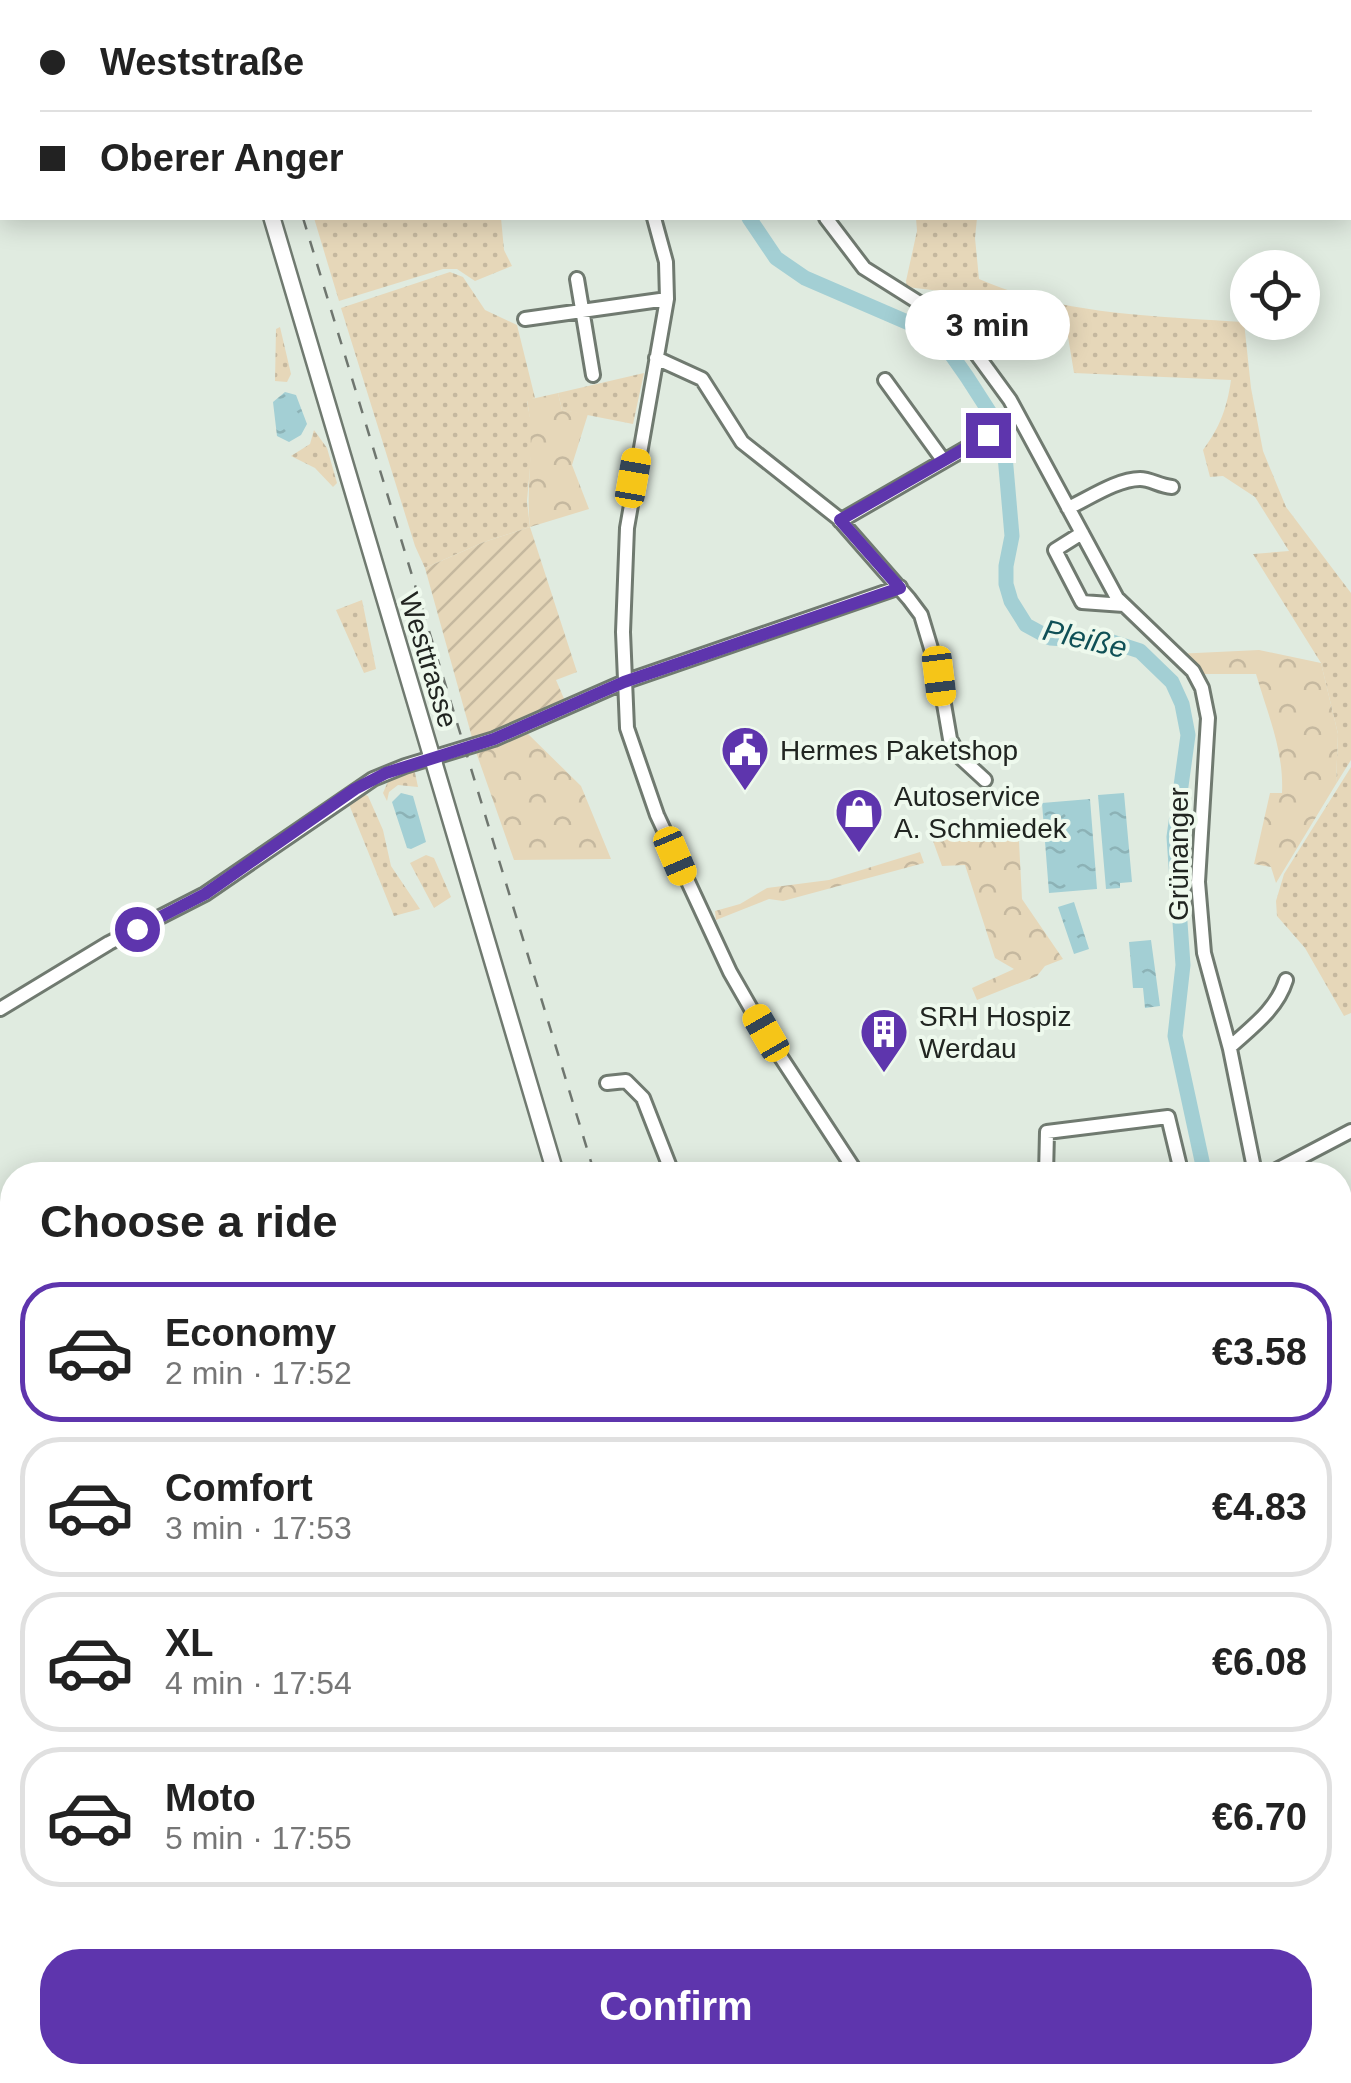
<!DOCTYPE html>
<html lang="en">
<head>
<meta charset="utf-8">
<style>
  :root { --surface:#fff; --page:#f6f6f6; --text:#222; --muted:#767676; --line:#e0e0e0; --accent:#5e35ad }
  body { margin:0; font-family:Arial,sans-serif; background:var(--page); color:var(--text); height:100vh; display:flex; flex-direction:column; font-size:38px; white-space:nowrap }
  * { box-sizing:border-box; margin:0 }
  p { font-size:32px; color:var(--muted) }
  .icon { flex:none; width:55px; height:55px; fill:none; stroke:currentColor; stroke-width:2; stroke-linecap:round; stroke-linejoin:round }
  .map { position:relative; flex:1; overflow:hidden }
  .details { position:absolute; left:0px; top:1162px; width:1352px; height:922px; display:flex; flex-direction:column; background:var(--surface); border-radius:40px 40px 0 0; box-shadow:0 5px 25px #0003 }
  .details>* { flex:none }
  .top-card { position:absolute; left:0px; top:0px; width:1352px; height:220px; box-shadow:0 5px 25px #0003; display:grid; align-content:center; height:220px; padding:0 40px; background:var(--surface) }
  .tools { position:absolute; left:1230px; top:250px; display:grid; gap:20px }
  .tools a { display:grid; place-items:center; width:90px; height:90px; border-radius:50%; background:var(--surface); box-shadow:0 5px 25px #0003; font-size:50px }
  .end { position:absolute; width:45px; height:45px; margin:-22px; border:12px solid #5e35ad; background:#fff; box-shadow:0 0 0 5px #fff }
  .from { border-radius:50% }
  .bubble { position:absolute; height:70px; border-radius:35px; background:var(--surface); box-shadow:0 5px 25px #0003; font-size:32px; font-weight:600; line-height:70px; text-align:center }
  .car { position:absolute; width:30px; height:60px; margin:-30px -15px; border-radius:12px; box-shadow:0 0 8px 2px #0007; background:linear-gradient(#f5c518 24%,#345 0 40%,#f5c518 0 76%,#345 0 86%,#f5c518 0) }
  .top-card b { display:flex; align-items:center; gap:35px; height:95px; font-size:38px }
  .top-card b+b { border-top:2px solid var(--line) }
  .top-card i { width:25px; height:25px; background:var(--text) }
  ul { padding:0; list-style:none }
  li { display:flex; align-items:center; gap:30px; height:140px; margin:0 20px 15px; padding:0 20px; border:5px solid var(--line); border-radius:40px }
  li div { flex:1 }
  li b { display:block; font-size:38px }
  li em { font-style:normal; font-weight:600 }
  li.active { border-color:var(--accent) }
  li>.icon { width:90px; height:90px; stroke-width:1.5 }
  h2 { padding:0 40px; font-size:45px; line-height:120px }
  .button { display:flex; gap:20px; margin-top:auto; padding:20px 40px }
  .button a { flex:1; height:115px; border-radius:40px; background:var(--accent); color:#fff; font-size:40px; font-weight:600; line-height:115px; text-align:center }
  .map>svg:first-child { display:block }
</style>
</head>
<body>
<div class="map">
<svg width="1351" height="2083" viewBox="0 0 1351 2083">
  <defs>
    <pattern id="grass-dots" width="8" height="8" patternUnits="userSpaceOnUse" patternTransform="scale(2.5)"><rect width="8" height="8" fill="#e6d7b9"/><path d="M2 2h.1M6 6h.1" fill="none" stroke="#c5b89f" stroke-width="1.8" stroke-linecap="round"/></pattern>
    <pattern id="forest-crowns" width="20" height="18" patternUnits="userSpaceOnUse" patternTransform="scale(2.5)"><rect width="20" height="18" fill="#e6d7b9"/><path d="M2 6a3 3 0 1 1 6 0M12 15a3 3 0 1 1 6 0" fill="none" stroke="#c5b89f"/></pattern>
    <pattern id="park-tufts" width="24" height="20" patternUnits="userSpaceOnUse" patternTransform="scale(2.5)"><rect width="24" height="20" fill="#e6d7b9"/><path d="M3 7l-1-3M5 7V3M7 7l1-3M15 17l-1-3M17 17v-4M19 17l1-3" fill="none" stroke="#c5b89f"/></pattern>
    <pattern id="garden-furrows" width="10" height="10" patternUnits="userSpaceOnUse" patternTransform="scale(2.5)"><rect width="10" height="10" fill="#e6d7b9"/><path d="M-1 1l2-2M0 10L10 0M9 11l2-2" fill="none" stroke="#c5b89f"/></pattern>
    <pattern id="water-ripples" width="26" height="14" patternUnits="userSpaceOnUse" patternTransform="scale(2.5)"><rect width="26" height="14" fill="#a3cfd4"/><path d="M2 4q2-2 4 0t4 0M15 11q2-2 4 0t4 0" fill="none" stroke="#8cb2b6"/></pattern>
  </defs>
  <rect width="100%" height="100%" fill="#e0ebe0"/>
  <path fill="url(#grass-dots)" d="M314,218H501L504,250L512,266L475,281L457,269H443L339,301Z
    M916,218H977L975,238L979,279C1062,315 1155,316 1244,322L1251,388L1263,451L1286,507L1351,593V760L1336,784L1338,734L1321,663L1253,554L1289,551L1255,497L1223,476L1210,477L1203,450C1220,427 1227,408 1231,380L1074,373L1063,306L907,287L906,281L917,231Z
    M450,272L463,277L485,310L517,325L535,398L527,401L533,434L527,501L530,527L484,542L425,568L415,546L341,308Z
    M280,327L291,374L287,382L275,381L276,329Z
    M644,373L633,424L562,410L558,393Z
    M314,430L327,448L337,483L333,487L315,468L291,456L310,444Z
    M362,600L376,669L364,673L336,610Z
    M1351,767V1013L1344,1016L1305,948L1277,916L1276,901L1284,874Z
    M414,768L418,787L398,785L389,792L387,801L383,793L389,779Z
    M359,792L368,796L383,830L391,866L420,909L394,916L346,797Z
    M426,855L434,858L451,897L434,908L410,863Z
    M0,1220L12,1238V1276L0,1284Z
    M12,1610V1690L0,1686V1615Z"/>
  <path fill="url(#forest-crowns)" d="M558,393L562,410L588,414L572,465L589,509L530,527C525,482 536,446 527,400Z
    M1259,650L1321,663L1338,734L1336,784L1276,883L1271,867L1254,864L1270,793H1282C1284,751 1268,715 1256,674H1195L1175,654Z
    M525,731L581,786L611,859L514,860L476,752Z
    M1018,823L1022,899L1063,959L1045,966L1037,976L977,1000L972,988L1014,969L995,958L965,865L942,866L933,841L982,824L984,832Z
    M920,852L924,863L783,901L769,899L716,920L715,911L740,904L767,888L829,880Z
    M280,2073L282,2083H190Z
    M798,2073V2072L830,2073L820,2083H778L780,2078Z"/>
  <path fill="url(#park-tufts)" d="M12,2009V2072L47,2073L46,2083H0V2011Z"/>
  <path fill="url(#garden-furrows)" d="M530,527L577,672L556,680L565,701L473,741L425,568L484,542Z
    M12,1494V1610L0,1615V1501Z
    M12,1860V1924L0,1929V1864Z"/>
  <path fill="url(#water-ripples)" d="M285,392L296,395L307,424L301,435L289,442L277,436L273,402Z
    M401,793L413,796L426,842L411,849L407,848L392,802Z
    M1124,793L1132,882L1120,883V888L1106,889L1098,795Z
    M1090,799L1097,889L1049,893L1042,803Z
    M1074,902L1089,949L1074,954L1058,907Z
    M1151,940L1160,1006L1145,1008L1143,988H1133L1129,942Z
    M97,2073V2072L281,2073L190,2083H107Z"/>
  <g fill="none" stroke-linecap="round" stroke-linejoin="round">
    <path stroke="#a3cfd4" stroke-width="2.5" d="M1008,0L1011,2
      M1350,78H1351"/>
    <path stroke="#a3cfd4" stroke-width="15" d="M768,2L769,0
      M749,218L776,258L805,278L923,329L946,347L967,377L994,419L1004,444L1012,536L1006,566V584L1011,601L1026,625L1050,638L1112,642L1140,651L1172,682L1182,704L1188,735L1174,837L1183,965L1175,1036L1205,1175
      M1340,1308L1351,1323
      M922,2083L930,2072"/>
    <g stroke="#707a70" stroke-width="18">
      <path id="minor" d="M327,0L328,2
        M66,2L70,0
        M622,2L623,0
        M748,2L749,0
        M793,2V0
        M0,43L2,41
        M654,218L666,262L667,299L627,528L623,632L627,728L657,815L730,972L765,1033L858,1175
        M826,218L864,268L956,326L1010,400L1117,598L1193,671L1202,688L1208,718L1198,882L1204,953L1230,1049L1254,1168L1259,1175
        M577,279L593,375
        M525,319L667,299
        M656,358L702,379L742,442L838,518L909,599L921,615L939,675L950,739L960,757L985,780
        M885,380L943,460
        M1068,508C1088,499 1117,479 1140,479C1151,479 1159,486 1172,487
        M840,521L989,435
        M1082,533L1055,550L1082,602L1124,605
        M0,1009L109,943L205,894L373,779L405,766L494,739L624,682L900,587
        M1230,1047C1252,1027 1277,1009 1286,980
        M607,1083L626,1081L643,1098L673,1175
        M1046,1175L1047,1132L1168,1117L1182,1175
        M1267,1175L1351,1131
        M1340,1281L1351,1292
        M1340,1438L1351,1462
        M1340,1505L1351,1507
        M1340,1754L1351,1711
        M1340,1855L1351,1894
        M1344,1952L1351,1922
        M0,1987L12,1997
        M0,2007L12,2004
        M1340,2011L1351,2005
        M52,2072L56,2083
        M318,2083L386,2072
        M851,2083L857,2072
        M904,2083L912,2072
        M957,2083L965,2072
        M1071,2083L1073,2072
        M1205,2083L1206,2072"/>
    </g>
    <g stroke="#707a70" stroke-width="20">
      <path id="major" d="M207,0L208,2
        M272,218L431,754
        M434,763L556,1175
        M0,1691L12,1696
        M1132,2072L1133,2083
        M659,2083L661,2072"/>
    </g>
    <use href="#minor" stroke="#fff" stroke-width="12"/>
    <use href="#major" stroke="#fff" stroke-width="15"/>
    <path stroke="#6f766f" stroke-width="2.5" stroke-dasharray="12 12" stroke-linecap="butt" d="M236,0L237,2
      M303,218L595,1175
      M689,2083L691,2072"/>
    <g stroke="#707a70" stroke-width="20" stroke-linecap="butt">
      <path id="major-bridge" d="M431,754L434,763"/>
    </g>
    <use href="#major-bridge" stroke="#fff" stroke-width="15"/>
  </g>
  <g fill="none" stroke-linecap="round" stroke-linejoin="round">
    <path stroke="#5e35ad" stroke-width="12" d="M137,929L205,894L355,789L386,773L494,739L624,682L900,588L840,520L988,435"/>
  </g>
  <defs>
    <g id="civic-pin" transform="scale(2.5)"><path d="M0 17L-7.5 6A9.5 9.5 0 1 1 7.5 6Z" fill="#5e35ad" stroke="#eef9ed"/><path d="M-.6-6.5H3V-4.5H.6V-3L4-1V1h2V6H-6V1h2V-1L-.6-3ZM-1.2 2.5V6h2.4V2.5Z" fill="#fff"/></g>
    <g id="shop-pin" transform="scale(2.5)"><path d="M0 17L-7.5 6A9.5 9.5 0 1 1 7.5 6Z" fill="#5e35ad" stroke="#eef9ed"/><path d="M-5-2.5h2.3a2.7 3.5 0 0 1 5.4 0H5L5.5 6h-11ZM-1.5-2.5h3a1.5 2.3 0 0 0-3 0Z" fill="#fff"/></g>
    <g id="building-pin" transform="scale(2.5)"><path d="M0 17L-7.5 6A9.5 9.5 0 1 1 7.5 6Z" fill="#5e35ad" stroke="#eef9ed"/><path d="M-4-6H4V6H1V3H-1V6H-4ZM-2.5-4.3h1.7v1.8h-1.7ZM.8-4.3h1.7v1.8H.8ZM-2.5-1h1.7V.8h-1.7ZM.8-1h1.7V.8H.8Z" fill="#fff"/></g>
  </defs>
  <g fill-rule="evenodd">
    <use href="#civic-pin" x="745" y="750"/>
    <use href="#shop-pin" x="859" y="812"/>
    <use href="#building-pin" x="884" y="1032"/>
  </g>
  <g text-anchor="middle" stroke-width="8" stroke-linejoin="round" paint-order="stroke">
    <g font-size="28" fill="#212521" stroke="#eef9ed">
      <text transform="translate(429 660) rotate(73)" y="10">Westtrasse</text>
      <text transform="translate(1178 854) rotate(-90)" y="10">Grünanger</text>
    </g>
    <g font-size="28" fill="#212521" stroke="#eef9ed" text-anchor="start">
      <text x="780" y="760">Hermes Paketshop</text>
      <text x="894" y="806">Autoservice<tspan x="894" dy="32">A. Schmiedek</tspan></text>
      <text x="919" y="1026">SRH Hospiz<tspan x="919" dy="32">Werdau</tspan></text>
    </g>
    <g font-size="30" font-style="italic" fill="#0f5056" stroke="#eef9ed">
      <text transform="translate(1085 639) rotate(13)" y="10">Pleiße</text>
    </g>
  </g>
</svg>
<div class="tools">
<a><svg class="icon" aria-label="locate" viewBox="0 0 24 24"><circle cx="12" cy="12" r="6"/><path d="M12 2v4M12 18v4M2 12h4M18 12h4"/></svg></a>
</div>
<i class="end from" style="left:137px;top:929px"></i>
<i class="end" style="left:988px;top:435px"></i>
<div class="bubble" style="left:905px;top:290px;width:165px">3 min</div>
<i class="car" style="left:633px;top:478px;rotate:10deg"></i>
<i class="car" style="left:939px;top:676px;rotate:173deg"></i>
<i class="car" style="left:675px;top:856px;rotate:157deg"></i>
<i class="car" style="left:766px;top:1033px;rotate:330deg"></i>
<div class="top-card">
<b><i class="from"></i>Weststraße</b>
<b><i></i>Oberer Anger</b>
</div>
<section class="details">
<h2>Choose a ride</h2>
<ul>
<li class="active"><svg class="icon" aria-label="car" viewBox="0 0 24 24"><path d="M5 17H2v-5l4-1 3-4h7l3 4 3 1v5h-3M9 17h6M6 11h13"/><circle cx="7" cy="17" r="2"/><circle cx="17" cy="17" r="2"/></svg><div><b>Economy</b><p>2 min · 17:52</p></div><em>€3.58</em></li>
<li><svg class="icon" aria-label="car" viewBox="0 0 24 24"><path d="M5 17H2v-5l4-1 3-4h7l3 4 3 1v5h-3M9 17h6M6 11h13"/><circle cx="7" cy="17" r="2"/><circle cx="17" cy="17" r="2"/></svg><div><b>Comfort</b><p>3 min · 17:53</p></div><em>€4.83</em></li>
<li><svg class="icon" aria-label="car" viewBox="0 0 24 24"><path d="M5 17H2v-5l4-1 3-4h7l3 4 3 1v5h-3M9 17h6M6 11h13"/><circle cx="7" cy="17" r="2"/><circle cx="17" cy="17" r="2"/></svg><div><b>XL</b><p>4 min · 17:54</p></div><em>€6.08</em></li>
<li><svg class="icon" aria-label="car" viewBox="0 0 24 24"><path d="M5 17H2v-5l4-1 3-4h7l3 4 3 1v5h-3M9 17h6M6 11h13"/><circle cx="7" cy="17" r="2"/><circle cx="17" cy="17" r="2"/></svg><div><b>Moto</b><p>5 min · 17:55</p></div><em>€6.70</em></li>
</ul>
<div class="button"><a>Confirm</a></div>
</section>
</div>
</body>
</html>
